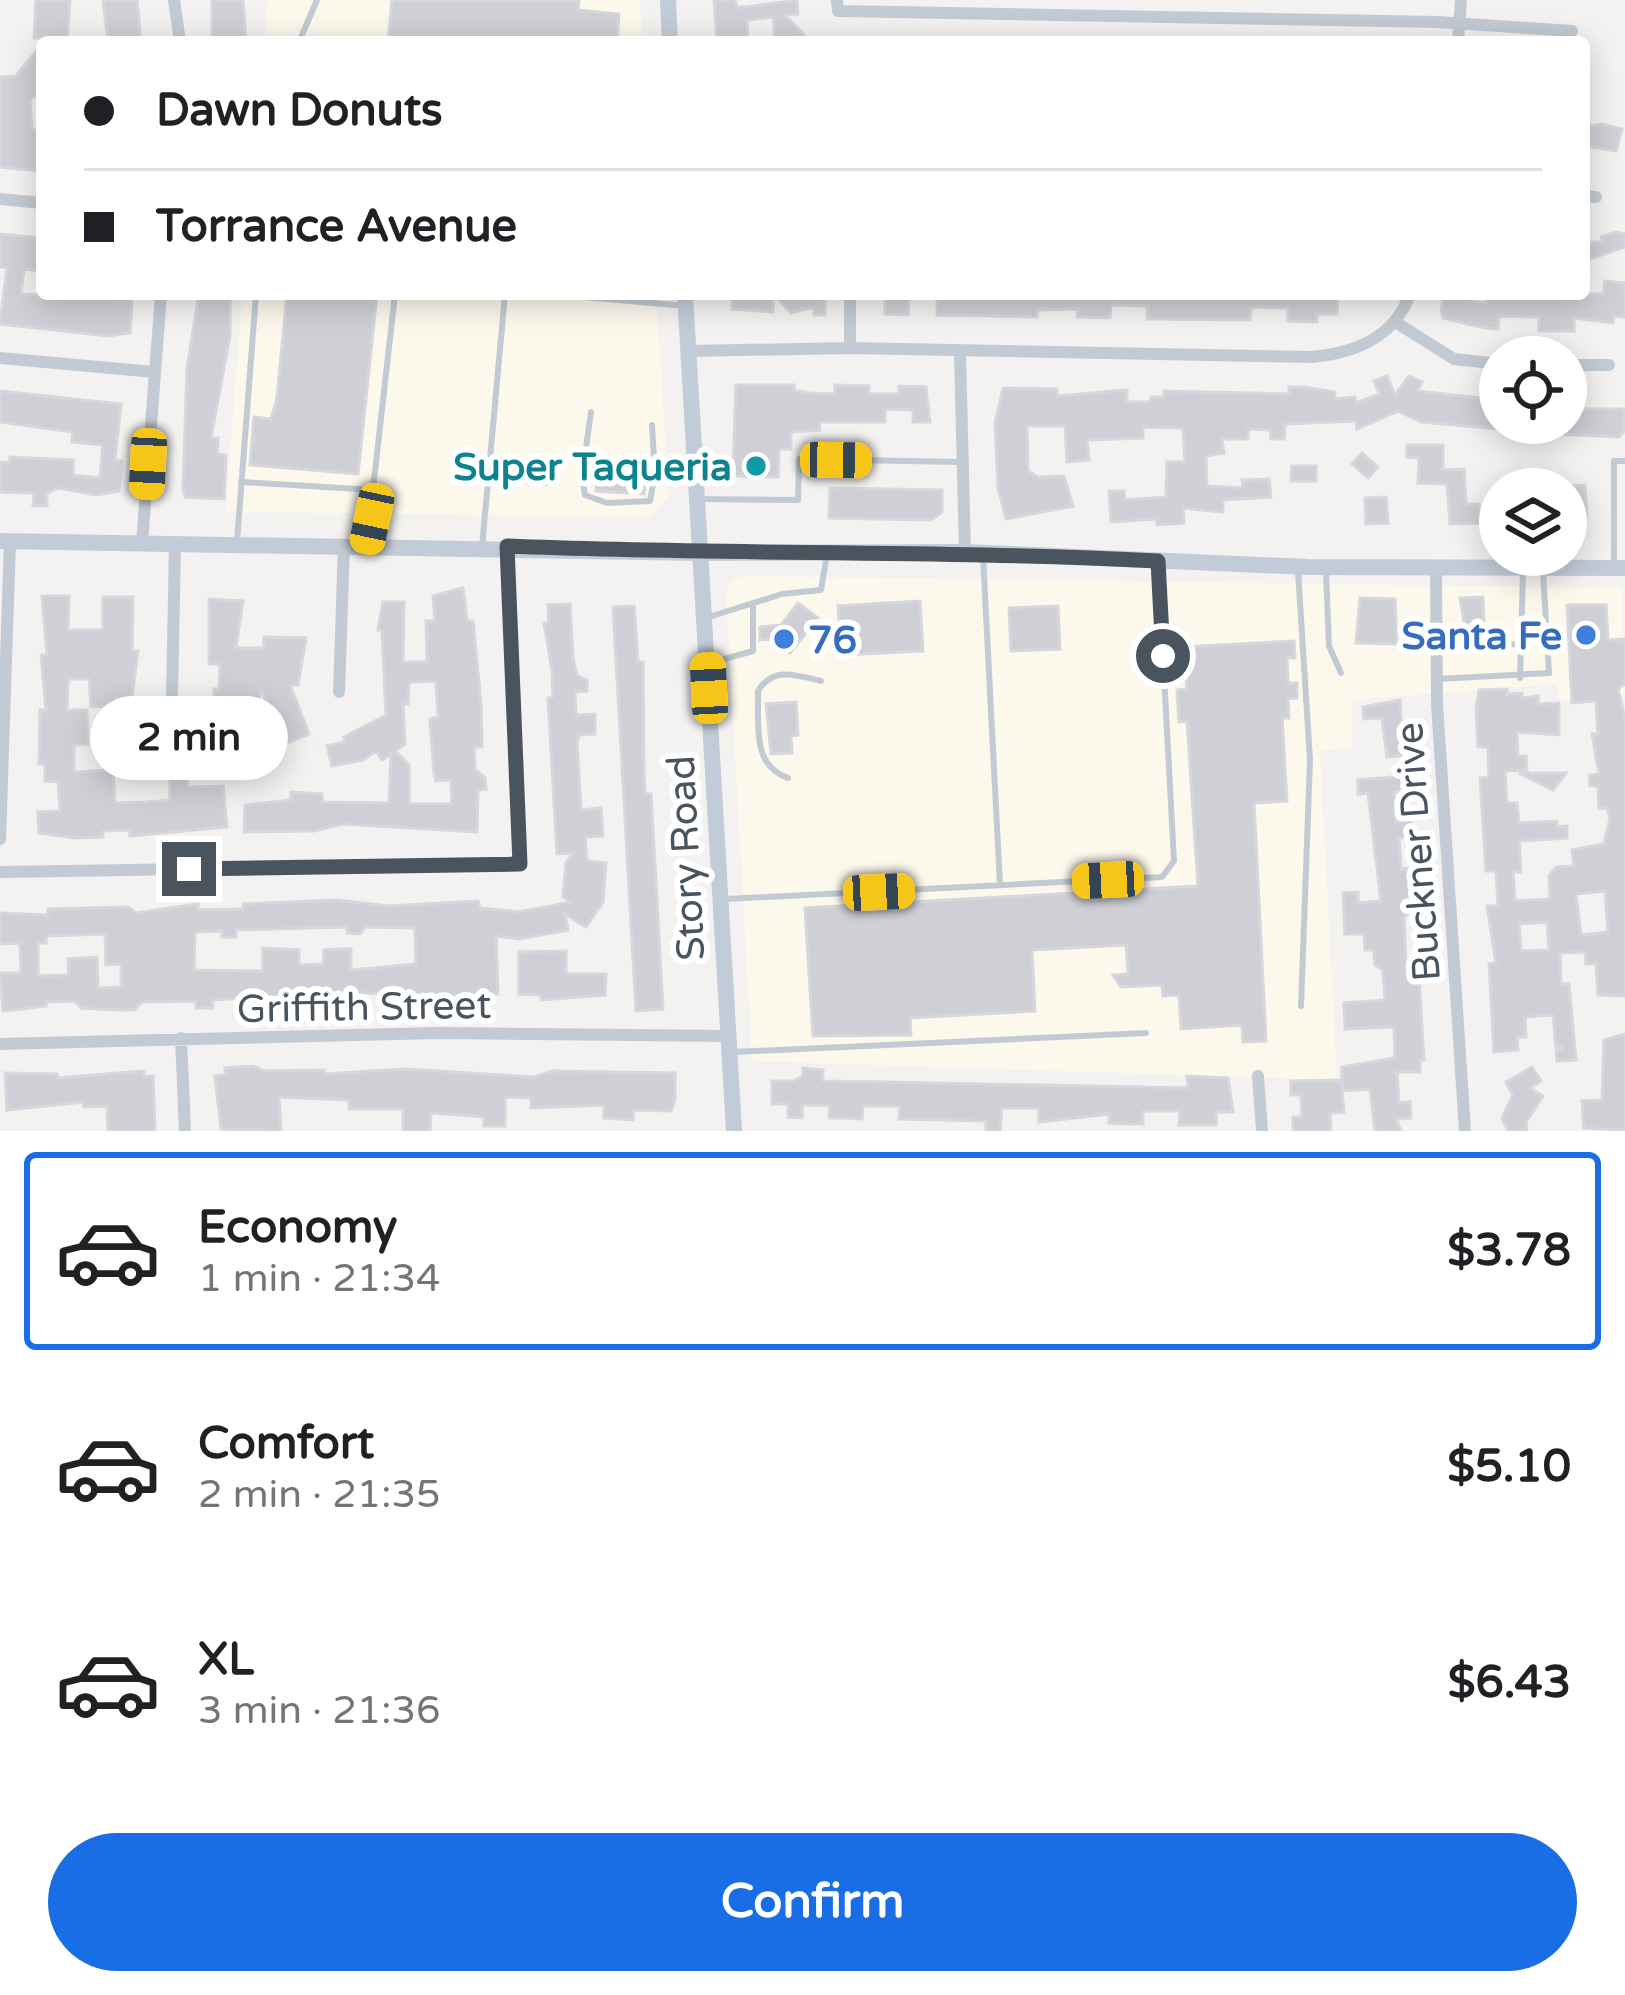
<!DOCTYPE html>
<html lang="en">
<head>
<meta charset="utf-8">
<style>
  :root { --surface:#fff; --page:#f6f6f6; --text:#202124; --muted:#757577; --line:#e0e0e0; --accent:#196ee6 }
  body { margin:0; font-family:"Varela Round",sans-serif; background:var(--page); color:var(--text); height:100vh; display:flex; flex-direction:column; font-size:45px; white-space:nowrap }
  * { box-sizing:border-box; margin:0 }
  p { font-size:39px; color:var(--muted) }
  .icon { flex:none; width:66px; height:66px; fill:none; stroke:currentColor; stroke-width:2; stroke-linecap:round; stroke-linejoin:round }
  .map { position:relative; height:1131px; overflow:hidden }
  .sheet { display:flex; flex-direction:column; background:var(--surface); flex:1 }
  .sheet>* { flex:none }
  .guide { position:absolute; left:36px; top:36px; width:1554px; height:264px; border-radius:12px; box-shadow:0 6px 30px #0003; display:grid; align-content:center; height:264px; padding:0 48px; background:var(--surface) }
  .buttons { position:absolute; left:1479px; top:336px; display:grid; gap:24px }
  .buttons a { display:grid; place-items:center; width:108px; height:108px; border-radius:50%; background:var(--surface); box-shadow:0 6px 30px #0003; font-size:60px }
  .end { position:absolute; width:54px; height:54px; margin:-27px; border:15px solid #49545f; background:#fff; box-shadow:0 0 0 6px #fff }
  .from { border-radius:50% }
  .bubble { position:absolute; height:84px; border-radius:42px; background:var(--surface); box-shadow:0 6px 30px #0003; font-size:39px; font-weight:700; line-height:84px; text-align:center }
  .car { position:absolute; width:36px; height:72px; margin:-36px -18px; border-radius:15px; box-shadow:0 0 9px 3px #0007; background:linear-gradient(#f5c518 24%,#345 0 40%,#f5c518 0 76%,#345 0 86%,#f5c518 0) }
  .guide b { display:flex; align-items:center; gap:42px; height:114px; font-size:45px }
  .guide b+b { border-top:3px solid var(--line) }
  .guide i { width:30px; height:30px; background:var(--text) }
  ul { padding:21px 0 0; list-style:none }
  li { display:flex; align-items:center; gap:36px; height:198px; margin:0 24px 18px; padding:0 24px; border:6px solid transparent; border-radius:12px }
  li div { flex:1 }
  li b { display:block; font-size:45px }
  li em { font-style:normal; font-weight:700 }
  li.current { border-color:var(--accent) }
  li>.icon { width:108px; height:108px; stroke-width:1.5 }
  .action { display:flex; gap:24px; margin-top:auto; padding:24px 48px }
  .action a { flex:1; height:138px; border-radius:72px; background:var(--accent); color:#fff; font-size:48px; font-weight:700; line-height:138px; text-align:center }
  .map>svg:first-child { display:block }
</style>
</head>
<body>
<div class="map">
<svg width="1625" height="1131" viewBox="0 0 1625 1131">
  <rect width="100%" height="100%" fill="#f4f1f1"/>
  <path fill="#fdf8ec" d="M268,0H640L642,42H265Z
    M242,294H656L669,497L650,517L226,512Z
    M743,576L1622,588L1625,696L1558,700L1557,684L1352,700L1353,748L1320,751L1337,1080L752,1061L726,593L731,581Z"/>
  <path fill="#ced0d6" stroke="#d5d7dd" stroke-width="3" fill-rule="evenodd" d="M36,0H70L67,41L34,38Z
    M103,0H137L141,41L108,42Z
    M212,0H243L246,42H212Z
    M392,0H579L578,10L619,14L617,42H388Z
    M714,0H735L736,7H745L797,0L798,14L785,15L806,37L774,38V17L747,20L748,42H717Z
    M42,44V90L30,100L32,129L42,130V171L0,167V77L16,76Z
    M1602,124L1622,129L1616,151L1585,146L1590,126Z
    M1616,232L1625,234V247L1584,261V242H1603L1601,237Z
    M0,234L42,238L41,271L24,269L21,294L132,300L130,333L108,336L0,324L7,267H0Z
    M1605,281L1625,283V317L1614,316L1613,323L1574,318V331H1539V317L1499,316L1498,329L1485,328L1443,318L1441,310L1445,294L1486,304L1487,294H1603Z
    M199,294H230V335L211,438H218L217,454L226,455L224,499L185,497L183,488L187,369Z
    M287,294H377L358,474L250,465L254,417L271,419L277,398Z
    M732,294H773V312L732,309Z
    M774,294H825V315H814V307L791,313Z
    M885,294H909L908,315L885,314Z
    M937,294H1338L1337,314H1317V322L1288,321V308L1251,307L1250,320L1147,319V306L1111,305L1110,318L1077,317L1078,309L1037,310V317L937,315Z
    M1387,376L1395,395L1409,376L1422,382L1418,391L1500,400V429L1421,422L1398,411L1357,429L1356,421L1285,424L1284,439H1271L1270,430L1248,429V439H1222L1224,453L1206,456L1207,486L1243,488L1242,480L1269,479L1271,497L1223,500V512L1183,508L1184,523L1157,525L1156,519L1111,522L1109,491H1124L1125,500L1166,497L1167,462H1185L1183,428L1143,427V438L1087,440L1089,460L1067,462L1065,426H1027L1028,471L1038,477L1064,476L1073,506L1006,519L998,488L995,424L1003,388L1057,389V396L1127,390V402H1150L1151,397H1164V391L1289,394V387H1304L1335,392V399L1355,397L1356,403L1380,394L1374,381Z
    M736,385H794V390L809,393L835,394V385L869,386V394H899V386L926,387L930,422H913V410L885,409V422H819L820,430L791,432V449H779L778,477L733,476Z
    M0,391L121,404L115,460L122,461L119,491L96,495L59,488L47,493V506H33L34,493L0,492V462L10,463V457L73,460V475L100,478L103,445L72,442L73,432L0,422Z
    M1566,401H1579L1583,409H1624V431L1619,437L1556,434V423H1566Z
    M1407,445H1443V470L1464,469L1466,504H1479L1480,523L1450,524L1447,484L1418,483L1419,458L1407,457Z
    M1362,453L1378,467L1368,478L1352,464Z
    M529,460L553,462L550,485L527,483Z
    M621,464L646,466L644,494L596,491L598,468L620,470Z
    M1292,466H1316V481H1291Z
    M1585,485L1587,517L1566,518V486Z
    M830,488L942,490V512L931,520L829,518Z
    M1386,497L1388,523L1366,524L1365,498Z
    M463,588L467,621H473L481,704L482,747H474L475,769L485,778L486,789L478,790L477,832L343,824L314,831L244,832L245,805L291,800V792L322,794V802L389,803L391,754L382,760L376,751L363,760L332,766L327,746L345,742L344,737L386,715L382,630H378L383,602H404L403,662H427L426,621H435L433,596ZM436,681L438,717L430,719L434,773L436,781L451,780L452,804H409V765L395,751L405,744L403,704H408L409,682Z
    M42,596H69L68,630H103V597H133L132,651H138L132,698H117L124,706L91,707L89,679H68L67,710H87L88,744L74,745V772L113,770L115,803L148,802L170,800V768H188L187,787L223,786L227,827L130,836V830L103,831V837L75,838L39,833L38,812L60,811L58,782L45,781V764H39L40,710H46L41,655H47Z
    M1483,597L1484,625L1480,633L1466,634L1460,598Z
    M1360,598L1395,599L1397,644L1356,643Z
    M209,599L243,601L236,648H264V637L306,638L298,685H290L309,734L285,744L260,687L257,760H250L248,733L231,731L218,751L195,737L214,708V689H219L220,664H209Z
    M920,601L923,651L841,655L838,606Z
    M798,603L818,618L790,653L774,639L760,640V627L781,625Z
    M570,604L573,658L577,676L587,680V691L575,692L576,715L595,714V734L579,735L577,742L581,810L601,808L603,836L585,837L587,861L606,863L603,902L586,927L565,914L568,930L519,939L496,936L498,994L453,999L356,992L212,1000L213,1008H196V1001L142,1002L134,1010H117L81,1008L75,1001L46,1002V1006L3,1011L0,973H21L20,943L0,944V913L48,915V909L128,907L136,913L198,904V910L243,909V904L337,900L389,906L478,901L480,908L519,912L571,902L563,897L566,863L573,853L557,854L548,698L553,697L552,670L544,623H549L548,605ZM347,927V933L360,934L365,927L415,928L416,964L351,970V949H339L324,950L323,964L299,965V950L263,948V971L194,970L195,932L222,931V937H236V930ZM105,934L106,965L121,964V987L98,988L97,957L68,959L69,975L38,976V943H46V936Z
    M1567,605H1606L1608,640L1625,639V684L1618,689L1625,719V996L1598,995L1596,964H1586L1585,952L1560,953L1561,984H1569L1576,1060L1557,1061L1556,1052L1564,1047L1556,1048L1553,1015L1525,1017L1526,1037H1517L1518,1050L1494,1052L1489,964L1496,963L1487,906H1498L1496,871H1486L1480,778L1489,777L1488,747H1478L1476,709L1479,690L1507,689V694L1522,693V698L1538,696V704L1559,703V735L1517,732L1518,757L1526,756L1527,770L1505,771L1507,803H1517L1519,823L1557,821V827L1567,826V838L1519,841L1521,872H1513L1515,901L1550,899L1549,876L1556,867L1574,866L1572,850L1604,844L1610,818L1607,808H1599L1598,786H1590L1589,775L1599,774L1592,734H1598L1596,701L1572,703ZM1605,891L1608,932L1581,935L1576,894ZM1547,922L1549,950L1521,951L1519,924Z
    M634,606L638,662H643L644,772L645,794H651L663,1009L636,1011L613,607Z
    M1058,606L1060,649L1011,651L1009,608Z
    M1294,641L1295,658H1287L1288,683H1297V698L1288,699L1289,718H1282L1287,801L1254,803L1266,1041L1243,1042L1242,1025L1181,1029L1179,995L1163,996L1162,985L1121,987L1113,975L1128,974L1126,945L1032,950L1035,1011L910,1018L911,1035L813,1036L805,908L1198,886L1187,721L1179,722L1177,690L1187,689L1184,647Z
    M1400,700L1403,756L1387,757L1382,718L1364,719L1363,707Z
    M796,702L798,735L791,736L792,753L771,754L766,704Z
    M128,710L146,730L126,749L108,728Z
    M162,739L189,741L188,755L161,758Z
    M1519,773H1566L1553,790Z
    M1405,776L1409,790L1394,792L1396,822L1411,821L1412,837L1399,838L1401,869L1413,868L1415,909L1404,917L1406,962H1418L1424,1060H1420V1072H1397L1399,1103L1410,1102L1411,1118L1396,1119L1401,1131H1375L1370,1089L1342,1091V1067L1395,1058L1394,1027L1345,1029L1344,1003L1385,1000L1383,970L1375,965L1374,950H1365L1364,934H1345L1343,893L1358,892V903L1381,901L1368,793L1358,794V780Z
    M566,951V974H606L605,995L541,1000V995L519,994V952Z
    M1625,1034V1130L1584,1128L1582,1101L1602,1100L1604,1040Z
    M253,1066L264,1071L324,1070V1074L405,1069L534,1077L552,1071L675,1073V1100L671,1111L633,1110V1120L604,1118V1105L531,1108V1098L505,1097V1126H484V1117L475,1116L431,1113L430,1131H403V1109H349V1100L279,1097L281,1131L221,1129L215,1076L225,1075V1068Z
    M1532,1067L1541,1081L1530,1088L1543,1096L1526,1122L1527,1131H1508L1502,1118L1513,1095L1506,1082Z
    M803,1068L823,1070V1081L884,1082L1188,1088L1187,1076L1228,1078L1233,1112H1216V1125H1179L1180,1111H1143V1124H1128L1109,1123V1114L1039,1122V1108H1002L1000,1131H986V1121L899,1119L900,1106H863L862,1119L848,1118H829L830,1105H802V1118L788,1117V1104H772V1081H793L803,1076Z
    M144,1071V1077L153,1076L155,1131H108L107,1106L84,1107L83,1102L7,1110L5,1073L57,1074L58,1078Z
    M1341,1080L1344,1112L1330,1113L1331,1131H1293V1117H1302L1301,1095H1291V1081Z"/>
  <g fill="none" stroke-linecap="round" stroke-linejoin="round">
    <path stroke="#c2cbd3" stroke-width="6" d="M299,42L317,0
      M551,294L685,306
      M591,412L582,477L585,495L607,503L650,501L655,474L652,425
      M241,482L375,490
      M699,499L798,500L799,459L961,462
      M237,542L256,294
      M367,542L395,294
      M482,547L505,294
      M983,556L1000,885
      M1614,565V461H1625
      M1298,570L1310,760L1301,1006
      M1326,571L1329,646L1341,673
      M709,617L782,594L821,590L827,554
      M1440,648L1519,644
      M710,663L753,651V605
      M1520,678L1523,572
      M1437,679L1549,673L1543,572
      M788,778C751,765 759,724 758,691C773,666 796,675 821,681
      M726,899L1162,877L1174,861L1158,564
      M733,1052L1146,1033"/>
    <path stroke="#c2cbd3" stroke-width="12" d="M174,0L180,42
      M837,0L838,11L1438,22L1572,31
      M1458,42L1461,0
      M1584,196L1596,197
      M0,199L42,203
      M850,294V348
      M1395,322L1454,359L1500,364
      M688,351L850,348L1312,357C1355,353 1394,338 1410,294
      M960,354L965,552
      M0,358L154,372
      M1566,365H1609
      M142,543L161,294
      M1436,570L1437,704L1465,1131
      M339,692L344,546
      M172,696L175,544
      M0,839L10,541
      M0,872L520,864L507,546
      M181,1038L185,1131
      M0,1044L438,1033L728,1036
      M1258,1076L1262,1131"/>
    <path stroke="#c2ccd8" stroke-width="16" d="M668,0L670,42
      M685,294L734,1131
      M0,541L700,553L965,552L1308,567L1625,568"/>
  </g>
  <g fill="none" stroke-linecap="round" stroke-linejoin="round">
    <path stroke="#49545f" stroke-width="15" d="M189,869L520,864L507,546C724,555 941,550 1158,561L1163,656"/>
  </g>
  <circle fill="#0f9aa8" stroke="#fff" stroke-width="4.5" cx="756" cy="466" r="12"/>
  <g fill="#3f7fe0" stroke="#fff" stroke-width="4.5">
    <circle cx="1586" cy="635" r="12"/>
    <circle cx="784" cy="639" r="12"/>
  </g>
  <g text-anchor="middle" stroke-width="12" stroke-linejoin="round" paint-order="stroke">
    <g font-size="39" font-weight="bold" fill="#0d838f" stroke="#fff" text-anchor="end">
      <text x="732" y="480">Super Taqueria</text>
    </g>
    <g font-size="39" font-weight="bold" fill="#366cbe" stroke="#fff" text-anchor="end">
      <text x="1562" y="649">Santa Fe</text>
      <text x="808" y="653" text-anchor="start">76</text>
    </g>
    <g font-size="39" fill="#49545f" stroke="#fff">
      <text transform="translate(1417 852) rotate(-94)" y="14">Buckner Drive</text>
      <text transform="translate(685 858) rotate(-93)" y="14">Story Road</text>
      <text transform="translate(364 1006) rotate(-1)" y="14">Griffith Street</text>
    </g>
  </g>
</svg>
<div class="buttons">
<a><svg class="icon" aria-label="locate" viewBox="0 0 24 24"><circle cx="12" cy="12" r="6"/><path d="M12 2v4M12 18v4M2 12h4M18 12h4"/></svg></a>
<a><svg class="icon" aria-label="layers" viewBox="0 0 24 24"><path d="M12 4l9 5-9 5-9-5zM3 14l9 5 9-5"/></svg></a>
</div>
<i class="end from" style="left:1163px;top:656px"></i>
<i class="end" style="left:189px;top:869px"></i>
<div class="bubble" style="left:90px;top:696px;width:198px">2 min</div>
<i class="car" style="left:836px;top:460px;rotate:91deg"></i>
<i class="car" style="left:148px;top:464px;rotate:183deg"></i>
<i class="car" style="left:372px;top:519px;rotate:192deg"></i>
<i class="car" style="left:709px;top:688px;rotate:357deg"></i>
<i class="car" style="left:1108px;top:880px;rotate:267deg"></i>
<i class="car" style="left:879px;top:892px;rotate:87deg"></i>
<div class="guide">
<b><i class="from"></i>Dawn Donuts</b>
<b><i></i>Torrance Avenue</b>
</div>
</div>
<section class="sheet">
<ul>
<li class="current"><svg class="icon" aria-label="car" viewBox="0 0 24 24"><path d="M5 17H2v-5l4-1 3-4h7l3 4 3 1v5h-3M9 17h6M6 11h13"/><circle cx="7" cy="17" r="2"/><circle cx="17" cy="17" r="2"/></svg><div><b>Economy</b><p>1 min · 21:34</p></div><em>$3.78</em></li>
<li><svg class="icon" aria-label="car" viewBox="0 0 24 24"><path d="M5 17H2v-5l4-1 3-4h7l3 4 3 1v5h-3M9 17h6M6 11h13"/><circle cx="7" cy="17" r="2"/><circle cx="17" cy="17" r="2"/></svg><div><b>Comfort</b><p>2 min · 21:35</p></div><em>$5.10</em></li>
<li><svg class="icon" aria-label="car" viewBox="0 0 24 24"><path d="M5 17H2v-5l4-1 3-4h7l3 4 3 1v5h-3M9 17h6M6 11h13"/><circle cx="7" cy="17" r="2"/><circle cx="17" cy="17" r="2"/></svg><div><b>XL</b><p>3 min · 21:36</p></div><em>$6.43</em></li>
</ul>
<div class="action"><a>Confirm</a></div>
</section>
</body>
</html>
